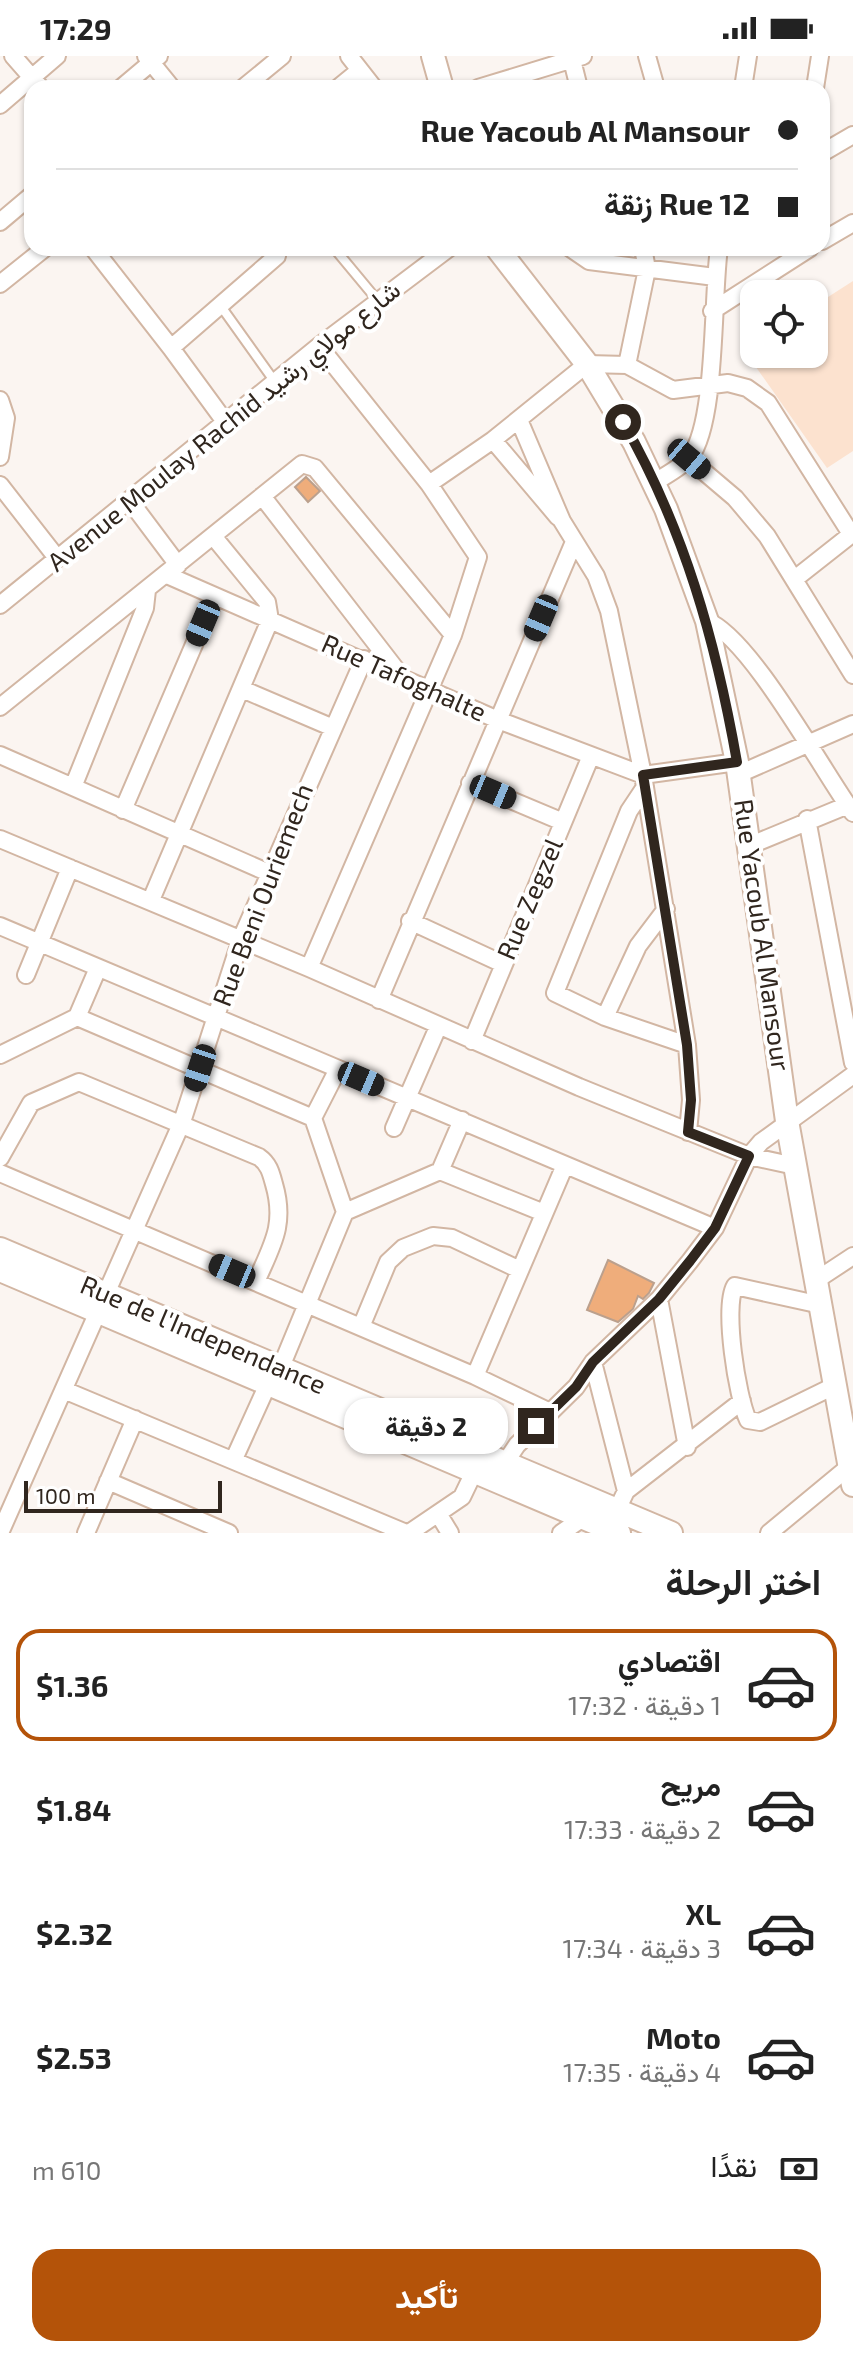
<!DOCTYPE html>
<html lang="ar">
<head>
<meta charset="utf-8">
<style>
  :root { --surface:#fff; --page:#f6f6f6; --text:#222; --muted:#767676; --line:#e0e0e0; --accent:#b45309 }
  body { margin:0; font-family:"Exo 2",Vazirmatn,sans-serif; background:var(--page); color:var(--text); direction:rtl; height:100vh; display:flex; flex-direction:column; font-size:30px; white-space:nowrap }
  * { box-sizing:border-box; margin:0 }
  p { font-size:26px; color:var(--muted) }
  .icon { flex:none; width:44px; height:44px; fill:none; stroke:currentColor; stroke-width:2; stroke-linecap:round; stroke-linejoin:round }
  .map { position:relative; height:1477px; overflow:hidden; direction:ltr }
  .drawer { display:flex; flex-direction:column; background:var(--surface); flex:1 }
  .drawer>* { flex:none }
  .guide { position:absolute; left:24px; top:24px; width:806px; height:176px; border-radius:24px; box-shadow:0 2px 6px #0004; direction:rtl; display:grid; align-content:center; height:176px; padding:0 32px; background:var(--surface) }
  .controls { position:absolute; left:740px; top:224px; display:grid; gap:16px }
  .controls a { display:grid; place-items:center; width:88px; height:88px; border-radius:16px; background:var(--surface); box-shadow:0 2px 6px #0004; font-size:40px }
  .scale { position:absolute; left:24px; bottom:20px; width:198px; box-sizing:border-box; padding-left:8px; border:4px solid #30261e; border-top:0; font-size:22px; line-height:28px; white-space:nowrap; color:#30261e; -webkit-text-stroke:6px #fff; paint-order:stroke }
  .end { position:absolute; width:36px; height:36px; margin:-18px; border:10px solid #30261e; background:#fff; box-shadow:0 0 0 4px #fff }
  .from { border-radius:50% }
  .bubble { position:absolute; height:56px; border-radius:24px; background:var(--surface); box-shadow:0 2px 6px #0004; font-size:26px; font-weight:700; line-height:56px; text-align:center; direction:rtl }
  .car { position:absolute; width:24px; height:48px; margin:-24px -12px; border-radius:10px; box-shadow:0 0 6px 2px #0007; background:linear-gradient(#222 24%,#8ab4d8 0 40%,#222 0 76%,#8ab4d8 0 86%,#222 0) }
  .guide b { display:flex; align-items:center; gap:28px; height:76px; font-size:30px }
  .guide b+b { border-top:2px solid var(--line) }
  .guide i { width:20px; height:20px; background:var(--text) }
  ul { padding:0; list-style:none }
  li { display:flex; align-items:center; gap:24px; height:112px; margin:0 16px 12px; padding:0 16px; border:4px solid transparent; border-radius:24px }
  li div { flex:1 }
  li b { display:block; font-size:30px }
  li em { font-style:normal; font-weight:700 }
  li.current { border-color:var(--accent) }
  li>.icon { width:72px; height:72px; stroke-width:1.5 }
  h2 { padding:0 32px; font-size:36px; line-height:96px }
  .pay { display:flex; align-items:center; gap:20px; height:88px; padding:0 32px; font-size:30px }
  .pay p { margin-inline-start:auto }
  .cta { display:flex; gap:16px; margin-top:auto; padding:16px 32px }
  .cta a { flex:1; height:92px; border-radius:24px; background:var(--accent); color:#fff; font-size:32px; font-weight:700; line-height:92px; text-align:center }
  .status { display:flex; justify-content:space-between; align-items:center; height:56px; padding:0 40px; background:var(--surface); direction:ltr }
  .status svg { height:22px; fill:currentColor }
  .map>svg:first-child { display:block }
</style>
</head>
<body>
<div class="status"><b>17:29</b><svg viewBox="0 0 49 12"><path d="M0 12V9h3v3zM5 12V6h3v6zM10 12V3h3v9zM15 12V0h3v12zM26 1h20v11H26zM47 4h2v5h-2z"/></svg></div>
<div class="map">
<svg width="853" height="1477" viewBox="0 0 853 1477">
  <rect width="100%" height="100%" fill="#fbf5f1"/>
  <path fill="#fce2cf" d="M853,225V395L827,412L744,294L754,288V298H814V250Z"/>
  <path fill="#efad7b" stroke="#bba08d" stroke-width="2" d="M306,421L320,435L308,446L295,431Z
    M608,1204L654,1227L649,1237L643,1243L638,1240L633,1253L618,1266L587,1254Z"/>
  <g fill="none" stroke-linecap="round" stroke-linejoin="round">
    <g stroke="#d2b6a3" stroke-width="12">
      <path id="lane" d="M334,192L378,245
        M220,249L275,326"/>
    </g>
    <g stroke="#d2b6a3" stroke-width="20">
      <path id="street" d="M13,0L41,32
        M146,0L172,32
        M349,0L374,32
        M647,0L656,32
        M572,4L579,32
        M121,32L159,0
        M243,32L282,0
        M338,32L360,14
        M478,32L583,0
        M743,32L748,0
        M815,32L820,0
        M0,49L57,0
        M822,97L853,79
        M0,166L32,139
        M822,185L853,167
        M93,192L171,292
        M570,192L589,205L715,221
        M0,228L45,192
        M712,255L810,192
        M627,309L647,213L643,192
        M0,344L6,362L0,401
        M519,364L562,465L596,520L609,555L643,719L687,989L691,1044L688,1076
        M226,367L171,292L277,200L271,192
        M493,384L558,461
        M689,403L735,442L767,480L853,619
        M655,426C666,419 682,411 690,401C717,366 712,241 719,192
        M429,428L493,384L587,308L627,309L673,334L728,327L747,332L768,347L851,478
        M0,429L57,502
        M262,440L398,616
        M130,445L178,509
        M167,519L498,664L643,719L737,706
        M796,522L853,477
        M0,549L319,290L449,192
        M707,565C750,581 822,714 853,757
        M242,633L331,671
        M0,651L302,408L315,412L453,579
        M0,699L269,817
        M739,718L853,668
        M470,727L563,766
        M73,731L145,552L147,534
        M645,731L629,755L555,937L605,961L687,989
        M123,754L214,542
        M807,763L853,1007
        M0,783L309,912L579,1031L749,1100L795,1110
        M751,789L848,749
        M151,844L270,564L267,546L213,480
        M410,865L503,908
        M0,870L715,1172
        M309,912L453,579L478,501L429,428L319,290
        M26,919L70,812
        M379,944L574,486
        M77,961L313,1062
        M605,961L638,890L666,853
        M472,985L590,702
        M0,999L77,961L98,912
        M338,1013L313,1062L345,1156L440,1115L462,1064
        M394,1072L438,971
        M0,1102L31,1047L79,1026L259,1101C269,1108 271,1117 274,1128C286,1169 272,1189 256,1226
        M440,1115L544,1157
        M0,1117L475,1320L550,1356
        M818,1223L853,1200
        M659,1243L687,1391
        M821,1249L735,1230C723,1251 737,1341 748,1364L760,1366L834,1330
        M361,1271L388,1206L403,1192L433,1180L452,1182L520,1214
        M593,1306L626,1435
        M281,1311L345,1156
        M475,1320L565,1109
        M64,1334L406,1477
        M234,1403L268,1328
        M499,1416L517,1389L576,1331L593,1306L659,1243L690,1205L715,1172L749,1100L761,1086L853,1019
        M108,1425L229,1477
        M617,1454L626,1435L742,1345
        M439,1459L450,1477
        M0,1477L182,1066L241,883L364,603
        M86,1477L135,1363
        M409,1477L462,1441L474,1416
        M561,1477L583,1462
        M769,1477L850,1410"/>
    </g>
    <g stroke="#d2b6a3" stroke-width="26">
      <path id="secondary" d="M433,0L442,32
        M497,192L587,308L634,386L666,453L707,565L737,706L787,1065L853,1429
        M0,1193L671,1477
        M0,1214L619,1477"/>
    </g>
    <use href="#lane" stroke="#fff" stroke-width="8"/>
    <use href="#street" stroke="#fff" stroke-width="16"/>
    <use href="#secondary" stroke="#fff" stroke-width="22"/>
  </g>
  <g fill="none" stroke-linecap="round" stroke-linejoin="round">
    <path stroke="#30261e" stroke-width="10" d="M536,1370L576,1331L593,1306L659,1243L690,1205L715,1172L749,1100L688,1076L691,1044L687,989L643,719L737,706C716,586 684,472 623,366"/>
  </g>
  <g text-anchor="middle" stroke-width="8" stroke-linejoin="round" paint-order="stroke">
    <g font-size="26" fill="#30261e" stroke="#fff">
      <text transform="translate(224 370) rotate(-39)" y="9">Avenue Moulay Rachid شارع مولاي رشيد</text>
      <text transform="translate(404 622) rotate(24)" y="9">Rue Tafoghalte</text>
      <text transform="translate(263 839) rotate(-69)" y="9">Rue Beni Ouriemech</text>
      <text transform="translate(530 843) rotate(-67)" y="9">Rue Zegzel</text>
      <text transform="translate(762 879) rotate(82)" y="9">Rue Yacoub Al Mansour</text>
      <text transform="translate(203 1279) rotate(23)" y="9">Rue de l'Independance</text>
    </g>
  </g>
</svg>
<div class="controls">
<a><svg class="icon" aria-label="locate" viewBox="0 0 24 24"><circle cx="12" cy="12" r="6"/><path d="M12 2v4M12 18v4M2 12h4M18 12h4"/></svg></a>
</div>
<div class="scale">100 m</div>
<i class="end from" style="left:623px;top:366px"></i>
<i class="end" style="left:536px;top:1370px"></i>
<div class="bubble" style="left:344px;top:1342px;width:164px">2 دقيقة</div>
<i class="car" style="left:689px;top:403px;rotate:130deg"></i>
<i class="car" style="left:541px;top:562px;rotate:203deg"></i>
<i class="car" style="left:203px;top:567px;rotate:203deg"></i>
<i class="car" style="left:493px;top:736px;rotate:113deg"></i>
<i class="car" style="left:200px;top:1012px;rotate:198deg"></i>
<i class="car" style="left:361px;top:1023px;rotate:113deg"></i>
<i class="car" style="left:232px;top:1215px;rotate:293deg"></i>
<div class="guide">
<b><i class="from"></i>Rue Yacoub Al Mansour</b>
<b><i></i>Rue 12 زنقة</b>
</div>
</div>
<section class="drawer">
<h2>اختر الرحلة</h2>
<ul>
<li class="current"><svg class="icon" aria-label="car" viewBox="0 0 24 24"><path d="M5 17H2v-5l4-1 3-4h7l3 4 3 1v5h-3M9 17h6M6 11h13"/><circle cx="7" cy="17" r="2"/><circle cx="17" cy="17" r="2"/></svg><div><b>اقتصادي</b><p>1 دقيقة · 17:32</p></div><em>$1.36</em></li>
<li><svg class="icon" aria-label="car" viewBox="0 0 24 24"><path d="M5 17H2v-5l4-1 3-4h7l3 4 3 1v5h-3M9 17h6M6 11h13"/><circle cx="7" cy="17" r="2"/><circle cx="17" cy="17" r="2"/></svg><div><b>مريح</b><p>2 دقيقة · 17:33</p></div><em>$1.84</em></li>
<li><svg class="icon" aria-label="car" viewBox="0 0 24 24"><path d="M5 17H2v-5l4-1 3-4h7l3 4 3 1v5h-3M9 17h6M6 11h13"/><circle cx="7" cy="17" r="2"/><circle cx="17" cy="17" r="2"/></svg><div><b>XL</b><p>3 دقيقة · 17:34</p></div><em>$2.32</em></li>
<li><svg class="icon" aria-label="car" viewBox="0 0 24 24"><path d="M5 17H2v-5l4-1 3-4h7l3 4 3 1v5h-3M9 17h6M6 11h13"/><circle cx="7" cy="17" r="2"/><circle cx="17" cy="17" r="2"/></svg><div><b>Moto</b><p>4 دقيقة · 17:35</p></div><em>$2.53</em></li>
</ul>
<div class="pay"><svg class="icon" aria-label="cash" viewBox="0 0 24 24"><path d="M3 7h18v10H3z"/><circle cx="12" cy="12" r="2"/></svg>نقدًا<p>610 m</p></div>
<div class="cta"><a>تأكيد</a></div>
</section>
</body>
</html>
